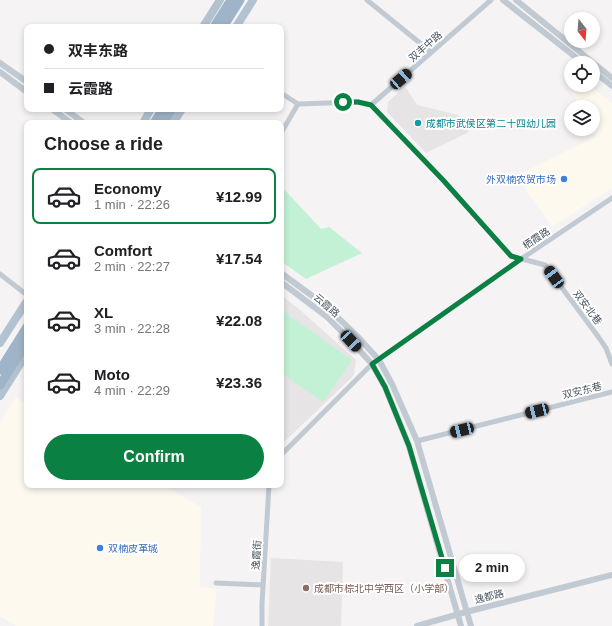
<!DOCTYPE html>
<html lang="en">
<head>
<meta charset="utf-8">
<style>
  :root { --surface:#fff; --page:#f6f6f6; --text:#202124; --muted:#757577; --line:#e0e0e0; --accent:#0b8043 }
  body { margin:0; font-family:Helvetica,"Noto Sans SC",sans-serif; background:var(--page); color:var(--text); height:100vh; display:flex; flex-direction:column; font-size:15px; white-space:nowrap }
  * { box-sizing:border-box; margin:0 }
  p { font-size:13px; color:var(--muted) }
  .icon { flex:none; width:22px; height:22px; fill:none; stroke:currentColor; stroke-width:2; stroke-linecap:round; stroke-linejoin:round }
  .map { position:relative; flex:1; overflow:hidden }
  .drawer { position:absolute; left:24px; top:120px; width:260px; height:368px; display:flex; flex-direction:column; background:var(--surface); border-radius:8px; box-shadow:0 2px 6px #0003 }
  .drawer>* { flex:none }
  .top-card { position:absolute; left:24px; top:24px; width:260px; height:88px; border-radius:8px; box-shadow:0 2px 6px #0003; display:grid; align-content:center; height:88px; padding:0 20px; background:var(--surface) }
  .needle { width:26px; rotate:163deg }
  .tools { position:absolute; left:564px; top:12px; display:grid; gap:8px }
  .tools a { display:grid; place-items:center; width:36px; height:36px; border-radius:50%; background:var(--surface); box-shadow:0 2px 6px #0003; font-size:20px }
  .end { position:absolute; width:18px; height:18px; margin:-9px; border:5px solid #0b8043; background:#fff; box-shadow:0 0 0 2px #fff }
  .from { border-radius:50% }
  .bubble { position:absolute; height:28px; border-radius:14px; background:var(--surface); box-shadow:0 2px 6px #0003; font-size:13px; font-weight:800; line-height:28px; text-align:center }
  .car { position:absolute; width:12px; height:24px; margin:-12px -6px; border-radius:5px; box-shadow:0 0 3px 1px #0007; background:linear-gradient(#222 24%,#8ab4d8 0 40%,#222 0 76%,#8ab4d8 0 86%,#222 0) }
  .top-card b { display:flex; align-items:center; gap:14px; height:38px; font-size:15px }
  .top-card b+b { border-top:1px solid var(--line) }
  .top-card i { width:10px; height:10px; background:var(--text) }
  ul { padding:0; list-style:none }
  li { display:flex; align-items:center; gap:12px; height:56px; margin:0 8px 6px; padding:0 12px; border:2px solid transparent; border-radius:8px }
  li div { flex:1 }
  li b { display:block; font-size:15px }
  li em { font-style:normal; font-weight:800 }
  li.current { border-color:var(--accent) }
  li>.icon { width:36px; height:36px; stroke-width:1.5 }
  h2 { padding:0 20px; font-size:18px; line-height:48px }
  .button { display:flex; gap:8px; margin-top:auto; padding:8px 20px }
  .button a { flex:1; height:46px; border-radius:24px; background:var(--accent); color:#fff; font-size:16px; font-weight:800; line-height:46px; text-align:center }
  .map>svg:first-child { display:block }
</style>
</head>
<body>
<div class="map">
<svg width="612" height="626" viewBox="0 0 612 626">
  <rect width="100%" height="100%" fill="#f5f3f3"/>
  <path fill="#fdf9ef" d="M571,81V85H589L612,103V188L552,227L516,176L596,136L592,129L593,107H580L567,84Z
    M16,397L27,405V485H164L201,507L200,587L217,589L213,626H16L0,616V422Z"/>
  <path fill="#e6e4e5" d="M405,86L417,105L458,115L469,132L426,153L387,112L388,102Z
    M281,295L300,310L356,360L354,375L281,445Z
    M271,558L343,562L341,626H268Z"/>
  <path fill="#c3f1d5" d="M281,186L321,229L329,227L362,253L306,279L281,261Z
    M281,310L352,360L323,402L281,373Z"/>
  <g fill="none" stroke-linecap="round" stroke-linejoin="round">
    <path stroke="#c1cad2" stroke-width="5" d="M367,0L431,52
      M281,93L298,104L358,102L371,105L443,180L511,256L545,265L597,335L606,348L612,364
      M371,105L491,0
      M281,133L298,104
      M0,274L27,295
      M417,441L612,392
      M281,455L372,364L521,259L612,198
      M216,583L263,585
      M262,626V604L269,485"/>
    <path stroke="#c1cad2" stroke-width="6" d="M503,0L583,63
      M516,0L612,78
      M0,63L27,82
      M593,71L612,86
      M0,72L27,92
      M52,109L71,123
      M65,109L84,123
      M281,273L311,295L333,313L359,338L379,360L392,384L417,441L471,626
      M281,282L326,316L351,341L372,364L385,387L409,446L461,626
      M417,626L466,612L612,575"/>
    <path stroke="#b3c2d1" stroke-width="8" d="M203,27L220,0
      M236,27L253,0
      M143,123L151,109
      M173,123L182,109
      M0,343L27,301
      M0,396L27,353"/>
    <path stroke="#9fb4c9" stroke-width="9" d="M214,27L231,0
      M223,27L240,0
      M154,123L163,109
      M163,123L172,109
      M0,370L27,327
      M0,385L27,342"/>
  </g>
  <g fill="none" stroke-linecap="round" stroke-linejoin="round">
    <path stroke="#0b8043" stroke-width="5" d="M343,102H358L371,105L443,180L511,256L521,259L372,364L385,387L409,446L445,568"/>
  </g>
  <circle fill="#0f9aa8" stroke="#fff" stroke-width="1.5" cx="418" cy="123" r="4"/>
  <g fill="#3f7fe0" stroke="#fff" stroke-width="1.5">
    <circle cx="564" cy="179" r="4"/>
    <circle cx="100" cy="548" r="4"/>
  </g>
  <circle fill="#8d6e63" stroke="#fff" stroke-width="1.5" cx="306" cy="588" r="4"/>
  <g text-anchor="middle" stroke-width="4" stroke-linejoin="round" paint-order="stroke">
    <g font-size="10" fill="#4a5661" stroke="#fff">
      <text transform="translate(425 46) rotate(-41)" y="4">双丰中路</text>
      <text transform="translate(536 238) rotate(-34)" y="4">栖霞路</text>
      <text transform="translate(327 305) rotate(41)" y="4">云霞路</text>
      <text transform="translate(588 307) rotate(53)" y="4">双安北巷</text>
      <text transform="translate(582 390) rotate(-14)" y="4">双安东巷</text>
      <text transform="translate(256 555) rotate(-86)" y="4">逸霞街</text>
      <text transform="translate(489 596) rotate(-14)" y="4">逸都路</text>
    </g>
    <g font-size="10" fill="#0d838f" stroke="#fff" text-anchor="start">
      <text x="426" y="127">成都市武侯区第二十四幼儿园</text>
    </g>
    <g font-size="10" fill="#366cbe" stroke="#fff" text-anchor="end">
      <text x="556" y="183">外双楠农贸市场</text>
      <text x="108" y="552" text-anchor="start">双楠皮革城</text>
    </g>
    <g font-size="10" fill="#785e54" stroke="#fff" text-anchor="start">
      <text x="314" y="592">成都市棕北中学西区（小学部）</text>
    </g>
  </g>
</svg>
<div class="tools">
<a><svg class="needle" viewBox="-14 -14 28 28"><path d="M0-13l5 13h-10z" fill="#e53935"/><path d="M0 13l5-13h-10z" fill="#757577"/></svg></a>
<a><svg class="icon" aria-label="locate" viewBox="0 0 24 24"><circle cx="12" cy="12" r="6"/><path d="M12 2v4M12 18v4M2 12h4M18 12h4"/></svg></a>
<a><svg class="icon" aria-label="layers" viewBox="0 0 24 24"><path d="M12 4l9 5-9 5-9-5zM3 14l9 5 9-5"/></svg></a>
</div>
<i class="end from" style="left:343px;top:102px"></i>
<i class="end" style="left:445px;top:568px"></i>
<div class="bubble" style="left:459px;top:554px;width:66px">2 min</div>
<i class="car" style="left:401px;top:79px;rotate:49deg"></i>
<i class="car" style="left:554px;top:277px;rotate:324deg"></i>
<i class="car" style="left:351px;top:341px;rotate:137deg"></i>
<i class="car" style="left:537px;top:411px;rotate:256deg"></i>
<i class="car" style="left:462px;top:430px;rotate:256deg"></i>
<div class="top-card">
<b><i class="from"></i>双丰东路</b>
<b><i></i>云霞路</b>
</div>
<section class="drawer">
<h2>Choose a ride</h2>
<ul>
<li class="current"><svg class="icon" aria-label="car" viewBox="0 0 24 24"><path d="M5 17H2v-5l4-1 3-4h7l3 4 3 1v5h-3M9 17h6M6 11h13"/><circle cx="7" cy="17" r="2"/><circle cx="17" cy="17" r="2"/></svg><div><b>Economy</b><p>1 min · 22:26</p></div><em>¥12.99</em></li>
<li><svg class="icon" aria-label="car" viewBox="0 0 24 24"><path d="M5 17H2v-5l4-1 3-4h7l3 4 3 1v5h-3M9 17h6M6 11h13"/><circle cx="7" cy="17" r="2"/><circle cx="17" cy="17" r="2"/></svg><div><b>Comfort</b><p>2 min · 22:27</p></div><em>¥17.54</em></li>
<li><svg class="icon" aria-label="car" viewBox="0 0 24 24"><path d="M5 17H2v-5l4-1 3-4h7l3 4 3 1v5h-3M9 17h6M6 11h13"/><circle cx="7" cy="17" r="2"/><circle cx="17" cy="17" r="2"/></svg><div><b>XL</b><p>3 min · 22:28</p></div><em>¥22.08</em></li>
<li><svg class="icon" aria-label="car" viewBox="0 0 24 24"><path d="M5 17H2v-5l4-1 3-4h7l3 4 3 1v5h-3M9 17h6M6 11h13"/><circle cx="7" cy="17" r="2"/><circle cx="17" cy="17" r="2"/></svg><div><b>Moto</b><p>4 min · 22:29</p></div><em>¥23.36</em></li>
</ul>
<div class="button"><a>Confirm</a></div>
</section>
</div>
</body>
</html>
